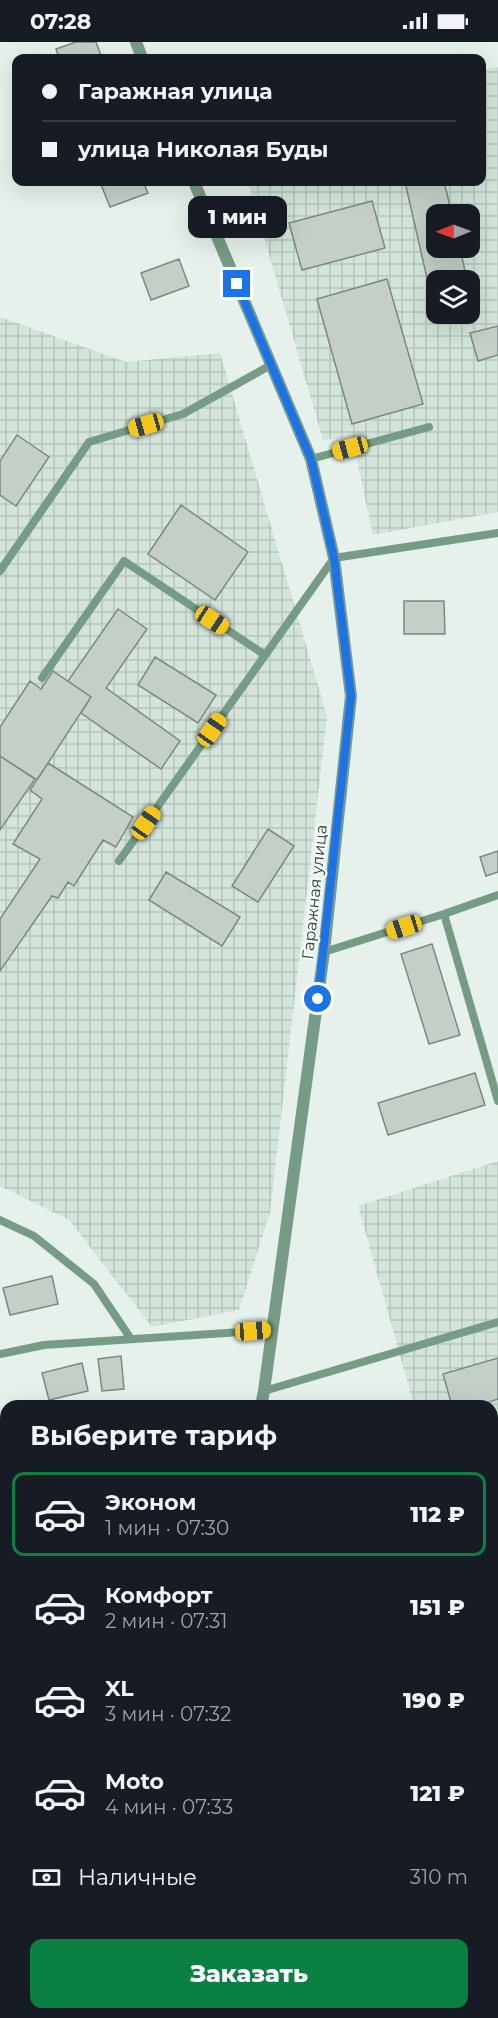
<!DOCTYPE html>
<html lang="ru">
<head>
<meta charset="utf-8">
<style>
  :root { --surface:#171b24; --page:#20242c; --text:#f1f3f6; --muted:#9ea1a6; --line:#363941; --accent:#0b8043 }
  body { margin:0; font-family:Montserrat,sans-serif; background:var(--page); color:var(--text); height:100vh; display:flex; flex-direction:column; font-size:22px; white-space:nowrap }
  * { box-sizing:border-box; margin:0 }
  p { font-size:20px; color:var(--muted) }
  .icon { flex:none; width:33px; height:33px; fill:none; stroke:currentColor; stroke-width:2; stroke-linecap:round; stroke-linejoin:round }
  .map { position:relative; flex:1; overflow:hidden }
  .side { position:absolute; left:0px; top:1358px; width:498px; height:620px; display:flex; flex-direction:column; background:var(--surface); border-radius:18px 18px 0 0; box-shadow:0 6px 24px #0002 }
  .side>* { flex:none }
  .hud { position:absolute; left:12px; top:12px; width:474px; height:132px; border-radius:12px; box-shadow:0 6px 24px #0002; display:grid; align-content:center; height:132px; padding:0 30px; background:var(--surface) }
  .needle { width:39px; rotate:269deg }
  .tools { position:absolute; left:426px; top:162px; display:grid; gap:12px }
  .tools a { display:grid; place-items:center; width:54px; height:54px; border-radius:12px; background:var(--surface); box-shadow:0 6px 24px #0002; font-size:30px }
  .end { position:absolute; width:27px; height:27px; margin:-14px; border:8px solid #1a73e8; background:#fff; box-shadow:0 0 0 3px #fff }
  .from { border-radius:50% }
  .bubble { position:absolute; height:42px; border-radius:12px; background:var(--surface); box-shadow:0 6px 24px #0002; font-size:20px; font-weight:800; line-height:42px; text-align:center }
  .car { position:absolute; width:18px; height:36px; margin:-18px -9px; border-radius:8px; box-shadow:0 0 4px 2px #0007; background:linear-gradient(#f5c518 24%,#345 0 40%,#f5c518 0 76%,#345 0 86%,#f5c518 0) }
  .hud b { display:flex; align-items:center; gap:21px; height:57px; font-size:22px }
  .hud b+b { border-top:2px solid var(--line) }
  .hud i { width:15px; height:15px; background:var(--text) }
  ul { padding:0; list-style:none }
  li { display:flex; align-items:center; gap:18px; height:84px; margin:0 12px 9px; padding:0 18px; border:3px solid transparent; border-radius:12px }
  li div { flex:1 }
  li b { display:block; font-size:22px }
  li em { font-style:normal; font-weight:800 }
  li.selected { border-color:var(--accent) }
  li>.icon { width:54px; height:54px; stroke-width:1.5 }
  h2 { padding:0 30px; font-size:27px; line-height:72px }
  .pay { display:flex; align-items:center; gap:15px; height:66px; padding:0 30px; font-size:22px }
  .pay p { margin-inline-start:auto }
  .primary-button { display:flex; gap:12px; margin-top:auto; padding:12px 30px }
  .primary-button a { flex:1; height:69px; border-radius:12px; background:var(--accent); color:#fff; font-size:24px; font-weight:800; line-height:69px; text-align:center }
  .status { display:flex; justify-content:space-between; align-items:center; height:42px; padding:0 30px; background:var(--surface); direction:ltr }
  .status svg { height:16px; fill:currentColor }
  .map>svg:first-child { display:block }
</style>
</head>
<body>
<div class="status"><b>07:28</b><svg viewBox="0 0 49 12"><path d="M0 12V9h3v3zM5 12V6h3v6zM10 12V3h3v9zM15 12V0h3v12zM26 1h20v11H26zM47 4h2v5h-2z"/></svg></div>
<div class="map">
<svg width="498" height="1976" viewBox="0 0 498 1976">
  <defs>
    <pattern id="industrial-grid" width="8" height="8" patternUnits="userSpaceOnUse" patternTransform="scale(1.5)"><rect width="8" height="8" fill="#d3e5db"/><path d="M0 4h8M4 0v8" fill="none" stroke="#b6c5bd"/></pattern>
    <pattern id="water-waves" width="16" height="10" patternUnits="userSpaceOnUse" patternTransform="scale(1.5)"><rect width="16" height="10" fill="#5fbc8e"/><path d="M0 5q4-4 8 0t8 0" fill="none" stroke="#4f9a75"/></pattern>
  </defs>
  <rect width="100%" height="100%" fill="#e6f1eb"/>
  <path fill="url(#industrial-grid)" fill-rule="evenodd" d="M498,25V470L373,493L352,395L323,398L248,140H482V29ZM436,172H470V206H436ZM436,238H470V272H436Z
    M0,275L126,320L220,311L327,674L270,1171L239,1268L152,1285L69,1178L0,1144Z
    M498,1119V1407L492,1408V1364L414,1363L358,1164Z"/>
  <path fill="url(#water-waves)" d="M37,1971H133V1976H37Z"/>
  <path fill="#c4cfc8" stroke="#7e8882" stroke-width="1.5" d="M76,0H96L102,16H59L56,7Z
    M100,140H143L148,151L110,165Z
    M405,140H444L452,172H436V206H460L467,238H436V271H435Z
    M372,159L385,206L302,228L289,181Z
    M179,217L189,244L151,258L141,231Z
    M387,237L423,362L352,382L317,257Z
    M498,284V313L478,319L470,291Z
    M17,393L49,415L16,464L0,453V419Z
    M181,463L248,510L215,558L148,512Z
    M404,559H444L445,592H404Z
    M118,567L147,587L106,646L180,699L161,727L81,671L91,655L68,639Z
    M155,615L216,653L198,681L138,643Z
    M53,629L91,655L37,738L0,714V685L30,639L41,647Z
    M0,714L35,737L0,788Z
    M48,721L133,775L116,805L103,798L74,844L68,840L58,856L52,854L0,929V877L40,817L13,802L42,757L30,748Z
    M268,787L294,804L258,860L232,844Z
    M498,809V830L486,834L480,815Z
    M166,830L240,875L222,904L149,858Z
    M432,902L460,993L429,1002L401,912Z
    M475,1031L485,1063L388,1093L378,1061Z
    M52,1234L58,1262L10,1273L3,1246Z
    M121,1314L124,1347L102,1349L98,1317Z
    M498,1316V1357L478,1364H452L443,1332Z
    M82,1321L88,1349L49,1358L42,1331Z
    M6,1544V1567L0,1568V1546Z
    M320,1971H351L352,1976H321Z
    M401,1971H436L438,1976H402Z"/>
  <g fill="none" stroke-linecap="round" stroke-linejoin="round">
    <path stroke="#769b86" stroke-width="8" d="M311,417L429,385
      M0,529L89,400L183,372L271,323
      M42,636L124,519L265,613
      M119,819L334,516L498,491
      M444,872L498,1059
      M324,910L444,872L498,853
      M0,1178L34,1194L94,1242L131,1297
      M0,1312L44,1303L273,1288
      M264,1349L498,1280
      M269,1976L282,1971"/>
    <path stroke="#769b86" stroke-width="12" d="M0,1511L6,1510"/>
    <path stroke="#769b86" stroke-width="12" d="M136,0L142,16
      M194,140L311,417L334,516L351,654L324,910L264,1349L261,1364
      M373,1971L374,1976"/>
  </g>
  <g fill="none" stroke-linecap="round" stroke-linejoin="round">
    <path stroke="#1a73e8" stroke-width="8" d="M237,242L311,417L334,516L351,654L318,957"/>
  </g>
  <g text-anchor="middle" stroke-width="4.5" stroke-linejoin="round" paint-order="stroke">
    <g font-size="16" fill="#373b39" stroke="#f3fef8">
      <text transform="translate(314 850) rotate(-84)" y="6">Гаражная улица</text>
    </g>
  </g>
</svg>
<div class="tools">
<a><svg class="needle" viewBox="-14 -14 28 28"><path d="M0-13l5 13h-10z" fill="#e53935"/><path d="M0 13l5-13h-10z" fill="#9ea1a6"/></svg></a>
<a><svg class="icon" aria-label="layers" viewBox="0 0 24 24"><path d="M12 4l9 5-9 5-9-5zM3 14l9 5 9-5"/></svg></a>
</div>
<i class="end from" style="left:318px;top:957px"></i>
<i class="end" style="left:237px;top:242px"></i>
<div class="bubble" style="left:188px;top:154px;width:99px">1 мин</div>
<i class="car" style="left:146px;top:383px;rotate:254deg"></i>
<i class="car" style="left:350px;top:406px;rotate:255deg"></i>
<i class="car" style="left:212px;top:578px;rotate:123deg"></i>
<i class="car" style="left:212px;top:688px;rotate:35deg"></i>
<i class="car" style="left:146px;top:781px;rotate:35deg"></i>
<i class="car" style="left:404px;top:885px;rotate:252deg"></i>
<i class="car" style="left:253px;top:1289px;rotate:86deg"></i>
<div class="hud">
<b><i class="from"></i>Гаражная улица</b>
<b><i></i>улица Николая Буды</b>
</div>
<section class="side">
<h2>Выберите тариф</h2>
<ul>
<li class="selected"><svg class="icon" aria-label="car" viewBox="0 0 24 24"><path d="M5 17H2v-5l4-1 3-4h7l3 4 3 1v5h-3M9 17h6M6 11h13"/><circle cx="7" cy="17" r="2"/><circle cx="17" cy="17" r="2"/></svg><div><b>Эконом</b><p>1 мин · 07:30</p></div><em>112 ₽</em></li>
<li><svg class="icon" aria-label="car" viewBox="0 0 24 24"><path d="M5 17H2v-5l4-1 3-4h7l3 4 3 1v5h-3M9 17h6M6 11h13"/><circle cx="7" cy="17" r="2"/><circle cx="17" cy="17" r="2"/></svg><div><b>Комфорт</b><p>2 мин · 07:31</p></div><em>151 ₽</em></li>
<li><svg class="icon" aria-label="car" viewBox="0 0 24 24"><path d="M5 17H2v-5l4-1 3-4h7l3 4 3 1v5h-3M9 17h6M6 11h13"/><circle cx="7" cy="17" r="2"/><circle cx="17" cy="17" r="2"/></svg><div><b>XL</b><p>3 мин · 07:32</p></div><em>190 ₽</em></li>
<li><svg class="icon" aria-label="car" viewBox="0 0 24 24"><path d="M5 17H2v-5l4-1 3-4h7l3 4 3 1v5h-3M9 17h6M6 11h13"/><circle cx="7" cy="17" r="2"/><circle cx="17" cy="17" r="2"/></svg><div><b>Moto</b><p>4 мин · 07:33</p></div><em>121 ₽</em></li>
</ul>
<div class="pay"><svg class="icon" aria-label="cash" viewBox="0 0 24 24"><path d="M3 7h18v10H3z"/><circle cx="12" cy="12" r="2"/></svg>Наличные<p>310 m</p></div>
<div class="primary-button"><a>Заказать</a></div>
</section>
</div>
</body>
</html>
